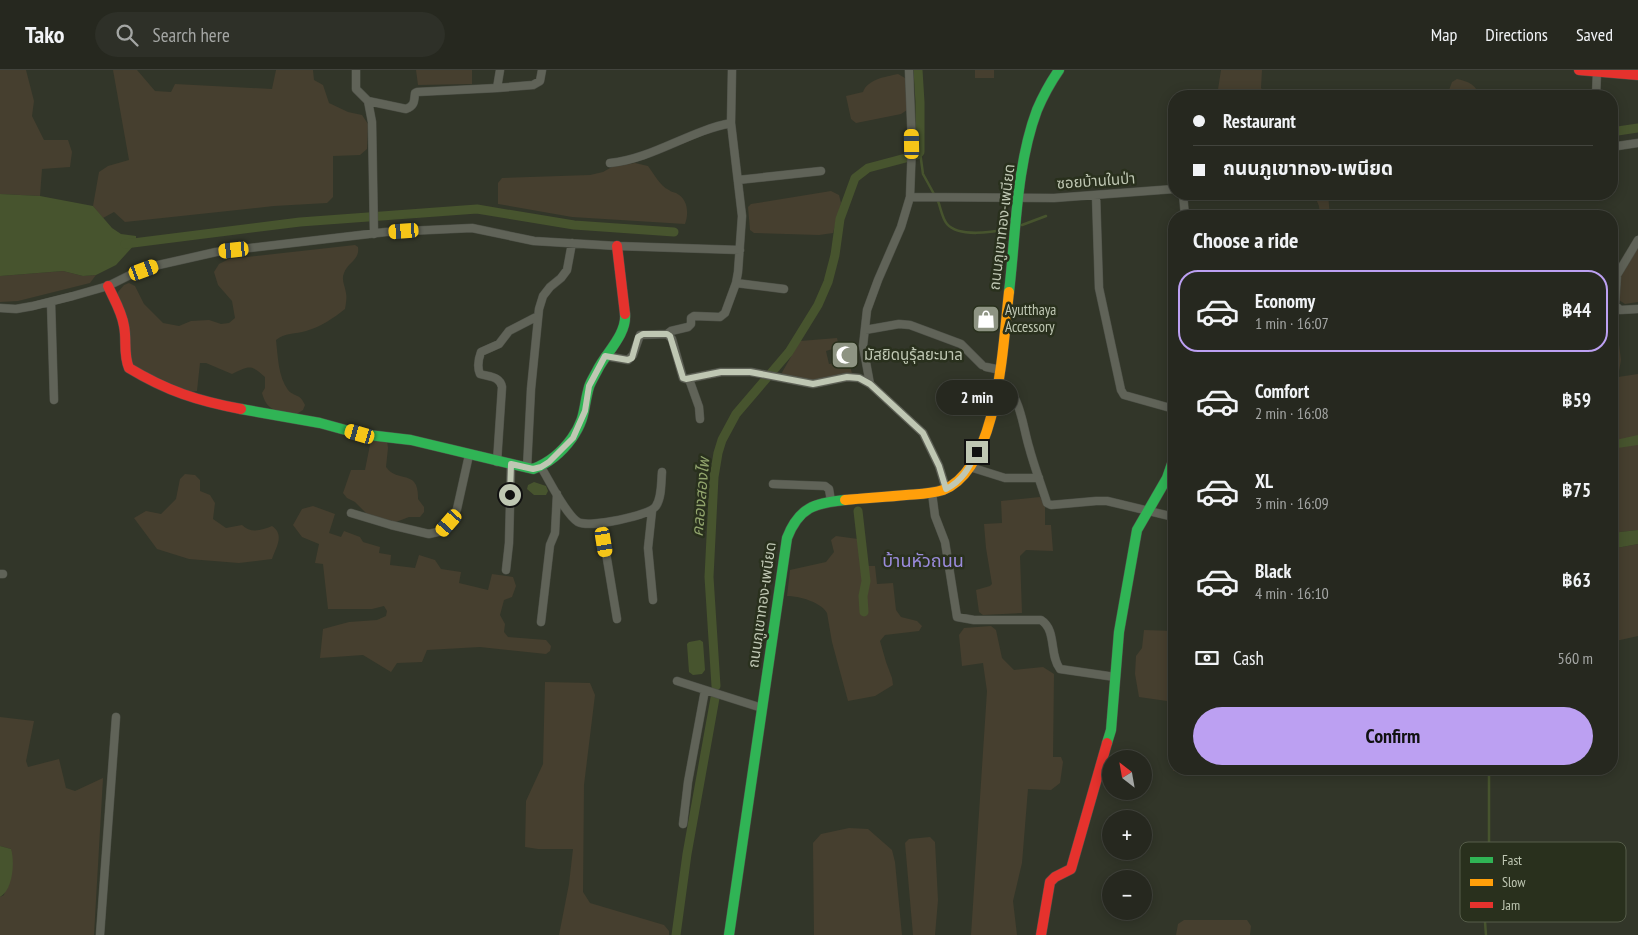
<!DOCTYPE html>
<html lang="en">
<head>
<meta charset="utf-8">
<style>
  :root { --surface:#26281f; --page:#2e3028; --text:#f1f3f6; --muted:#a4a6a4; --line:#42443d; --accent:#bca0f2 }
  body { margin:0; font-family:"PT Sans Narrow","Noto Sans Thai",sans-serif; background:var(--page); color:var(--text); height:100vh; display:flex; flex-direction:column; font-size:19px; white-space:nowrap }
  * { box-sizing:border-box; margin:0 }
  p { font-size:16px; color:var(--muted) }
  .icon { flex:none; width:28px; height:28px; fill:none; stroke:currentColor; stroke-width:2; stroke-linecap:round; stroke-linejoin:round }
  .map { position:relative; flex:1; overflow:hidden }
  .panel { position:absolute; left:1168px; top:140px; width:450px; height:565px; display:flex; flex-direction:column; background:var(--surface); border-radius:20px; box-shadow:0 2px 12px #0003,0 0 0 1px var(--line) }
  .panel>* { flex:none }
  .guide { position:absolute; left:1168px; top:20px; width:450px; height:110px; border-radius:20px; box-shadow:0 2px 12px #0003,0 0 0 1px var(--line); display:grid; align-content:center; height:110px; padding:0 25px; background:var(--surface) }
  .needle { width:32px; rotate:329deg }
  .tools { position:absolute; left:1102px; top:680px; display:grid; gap:10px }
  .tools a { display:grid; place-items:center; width:50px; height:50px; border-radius:50%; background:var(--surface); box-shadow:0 2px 12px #0003,0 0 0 1px var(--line); font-size:25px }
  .end { position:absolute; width:22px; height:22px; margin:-11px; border:6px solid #bfc7b3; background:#111; box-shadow:0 0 0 2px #111 }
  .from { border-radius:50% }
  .bubble { position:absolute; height:35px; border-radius:18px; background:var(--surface); box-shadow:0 2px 12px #0003,0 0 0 1px var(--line); font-size:16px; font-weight:700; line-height:35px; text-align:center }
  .car { position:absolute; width:15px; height:30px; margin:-15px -8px; border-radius:6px; box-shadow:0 0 4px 1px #0007; background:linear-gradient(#f5c518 24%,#345 0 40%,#f5c518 0 76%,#345 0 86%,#f5c518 0) }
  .guide b { display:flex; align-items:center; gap:18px; height:48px; font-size:19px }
  .guide b+b { border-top:1px solid var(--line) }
  .guide i { width:12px; height:12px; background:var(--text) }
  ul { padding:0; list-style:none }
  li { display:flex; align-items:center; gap:15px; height:82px; margin:0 10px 8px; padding:0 15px; border:2px solid transparent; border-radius:20px }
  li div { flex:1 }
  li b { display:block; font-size:19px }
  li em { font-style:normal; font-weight:700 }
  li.active { border-color:var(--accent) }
  li>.icon { width:45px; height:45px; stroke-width:1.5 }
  h2 { padding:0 25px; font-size:22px; line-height:60px }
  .pay { display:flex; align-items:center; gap:12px; height:55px; padding:0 25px; font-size:19px }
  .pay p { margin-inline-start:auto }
  .button { display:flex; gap:10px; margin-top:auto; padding:10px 25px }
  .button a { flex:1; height:58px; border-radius:30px; background:var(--accent); color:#111; font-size:20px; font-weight:700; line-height:58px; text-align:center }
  header { display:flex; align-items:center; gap:30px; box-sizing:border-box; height:70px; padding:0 25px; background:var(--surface); border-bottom:1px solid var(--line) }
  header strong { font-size:24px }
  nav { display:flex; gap:28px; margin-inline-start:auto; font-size:18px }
  .search { width:350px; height:45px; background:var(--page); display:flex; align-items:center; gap:12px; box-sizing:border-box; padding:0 18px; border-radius:28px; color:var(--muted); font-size:19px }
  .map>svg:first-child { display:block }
</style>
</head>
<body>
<header>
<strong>Tako</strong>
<div class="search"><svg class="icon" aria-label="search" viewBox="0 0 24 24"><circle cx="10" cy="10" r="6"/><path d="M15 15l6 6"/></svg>Search here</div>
<nav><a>Map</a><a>Directions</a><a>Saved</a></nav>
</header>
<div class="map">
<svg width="1638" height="865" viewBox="0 0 1638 865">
  <rect width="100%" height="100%" fill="#323629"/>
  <path fill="#463f2f" d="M0,0H26L34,31L32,46L44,70H68L72,82L70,97L42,99L40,126L0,124Z
    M113,0H137L155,21L171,22L175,14L272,19L276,0H313L314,10L323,15L329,33L348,42L362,45L368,54L367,79L360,85L333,86V127L327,133L274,136L125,152L114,142L103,148L93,136L99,102L108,96L129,90Z
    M416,0H472V14L418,15Z
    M975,0H994V8H975Z
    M1221,0H1262L1261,18L1267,26H1217Z
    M898,4L905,8L907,40L901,44L856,53L851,49L846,26L863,22C868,9 885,7 898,4Z
    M1457,9C1469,12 1476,14 1479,26H1443L1448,23L1452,12Z
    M635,93L648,96C654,104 660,116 669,120C671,122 674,122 676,123C688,129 689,143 685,154L572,147L498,134V113L502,108L590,105L603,102L612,97Z
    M831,121L839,125L841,133L833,163L819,165L754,163L750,160L748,137L751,134Z
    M1314,124H1328L1330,146H1320L1319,136Z
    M355,175L358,177C360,190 348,192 344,203C341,210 345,216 346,223C347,228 346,233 345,239C334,248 320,257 306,261C296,264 284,263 276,270C278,287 278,306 288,320C294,327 300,323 305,335L303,340L295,345C278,341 267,342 262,323L265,318V307C251,294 249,296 232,304L206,293H200L197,321L190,322L136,298L132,293L118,227V222L124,215L129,213L135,216L144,234L163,253L179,256L191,251L209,250L221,254L229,253L235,248L232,231L218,215L214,202L219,194L229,189Z
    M1638,176V232L1625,234L1619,230L1620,208L1630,187Z
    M63,201L83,206L96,205L90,213L18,231L0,232V206Z
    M1611,247L1612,251L1616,250L1621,290L1618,307L1638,304V460L1611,463Z
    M837,268L839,277L826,281L829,294L849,290L852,304L813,312L780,306L800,271Z
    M371,370L387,371L388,378L386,397C398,414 419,398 418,429L424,437V442L420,447H409L396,452L384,450L366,443L355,432L347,428L343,423L351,400H365Z
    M185,404L195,405L200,410V421L210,425L215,433L213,449L226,458L242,455C251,464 262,460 272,456C285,465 276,477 272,489L239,493L189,489L157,479L134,448L146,441L161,444L176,429L180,409Z
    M1040,427L1045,437V455H1051L1053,481L1026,480L1020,486L1022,543L983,545L979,542L976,520L990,516L992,514L986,478L984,454L1002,453L1001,431Z
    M313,436L335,444L329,463L341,467L344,461L360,467L363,472L380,477L379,483L391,485L390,495L415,498L419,485L435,490L441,499L461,502L459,513L488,520L492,504L513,507L516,516L512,527L504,530L500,545L505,554L504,562L508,567L546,570L551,576L550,581L546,584L480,577L427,580L422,592L397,593L391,602L363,585L320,588L323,559L349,552L377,550L386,546L387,541L384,536L372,539H328L323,494L315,493L319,474L302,467L293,455L302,439Z
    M836,466L858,469L862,496H875L877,514L893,513L896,540L901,547L917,551L922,556L919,561L885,565L880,571L886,592L892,608L893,615L875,626L848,631L832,572L827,543C821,532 799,526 787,526L790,500L826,492L834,482L831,470Z
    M1638,474V566L1611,572V479Z
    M991,556L996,560L1002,588L1014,600L1043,597L1054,604L1053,687H1061L1063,692L1060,713L1051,720L1028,719L1022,793L1013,831L1017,865H971L987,621L983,593L962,596L959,565L964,558Z
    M1144,560L1174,561V632L1139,627L1135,604L1136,586L1142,578Z
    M545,612L590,613L595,625L584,715L583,822L590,833L664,855L669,861V865H559L569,814L573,779H538L525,777L526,731L543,694Z
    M0,647L34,651L26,691L28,697L59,689L66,718L75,721L103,708L94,865H0V827L4,825L11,779L0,776Z
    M1174,685V699H1262L1173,701Z
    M849,758L868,759L892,780L895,792L902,865H814L813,773L821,764Z
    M930,767L935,772L938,830L935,865H913L905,773L909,769Z
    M1184,850H1247L1251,856L1250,865H1176L1178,854Z"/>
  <path fill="#47542e" d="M0,124L40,126L93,136L112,158L121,164L136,166V173L116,195L96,205L83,206L63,201L0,206Z
    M1638,365V375L1611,379V371Z
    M534,412L546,416L548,421L546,425H534L527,419L528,415Z
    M1638,460V474L1611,479V463Z
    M700,570L703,572L705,600L702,604L693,605L689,602L687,574L689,572Z
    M0,776L11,779C15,792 13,820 0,827Z"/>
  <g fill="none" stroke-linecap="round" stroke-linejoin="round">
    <path stroke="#47542e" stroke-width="2.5" d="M920,82L923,104L934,124
      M938,131C941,139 942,148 947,154C959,168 993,162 1009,159
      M1022,155L1046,146
      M1486,865L1485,852L1489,815L1486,798L1489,780V699"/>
    <path stroke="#47542e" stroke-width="9" d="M1611,62L1638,58
      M125,174L300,152L477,139L574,155L674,162
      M858,441L866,511L863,526L864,542
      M716,616L709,507L714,407L718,383L722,370L736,344L789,282L818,235L828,212L835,185L840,149L855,108L868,98L917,85L920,82V32L918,0
      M676,865L687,784L715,628"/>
    <g stroke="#4d5047" stroke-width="9">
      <path id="street" d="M356,0V19L368,31L406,39C415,36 414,31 415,23L417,22L497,18L533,15L540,11L542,0
        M732,0L731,53L742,146L738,202L736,213L784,219
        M497,18L500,0
        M1596,26L1597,2
        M368,31L372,52L374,164
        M1611,77L1638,73
        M610,93C652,89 689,61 731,53
        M738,110L821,101
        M1183,124L1185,146
        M1096,125L1099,218L1121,320L1124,325L1174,339
        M910,127L1054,128L1174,119
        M1638,170L1617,205L1615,235L1620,240L1638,239
        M51,232L54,330
        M0,238L16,239L33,236L73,226L108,216L134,203L154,196L216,182L386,162L472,158L534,171L617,176L740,180
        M865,260L899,254L910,255L961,274L982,295
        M667,264L671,261L688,257L691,254V248L694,246L720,247L725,243L736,213
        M605,286L628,290L633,285L640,265L667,264L672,269L683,308L686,309L721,302H751L813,314L847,307L859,308L870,314L923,363L939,396L946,419
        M986,297L1001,300
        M689,309L699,337L700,349
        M999,311C1021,324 1022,354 1029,377C1034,396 1041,414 1047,433L1051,435L1096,431H1107L1174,447
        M870,314L863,276L867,240L878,210L901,157L910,127L912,74L909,0
        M497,392L502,317C500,306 489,307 480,304C477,297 478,290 481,282L499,274L509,261L538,246
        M541,397C549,410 566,445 578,452C589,458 650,446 656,436C662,427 661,412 662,402
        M970,397L1005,408H1039
        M527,398L531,319L539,239L543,226L550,217L561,208L567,200L572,173
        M773,414L825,416L829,419L831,431
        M932,423L935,446L945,472L957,547L974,550H1041C1057,560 1049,585 1060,599L1115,607
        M652,441L648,478L653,530
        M351,443L391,455L429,464L442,461L449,453L457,439L469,385
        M601,453L617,549
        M506,500L509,473L511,395
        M0,504H3
        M541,552L550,475L555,463L557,424
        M677,611L762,638
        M683,754L688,712L705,620
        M100,865L116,647"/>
    </g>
    <g stroke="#4d5047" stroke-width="11">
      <path id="fast" d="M1009,222C1016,163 1016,96 1037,40C1043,26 1050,13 1059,0
        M241,339L320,353L360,364L411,370L533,399C549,393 562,382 572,368C586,348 583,338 589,317C591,311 595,305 598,299C606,283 627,264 625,244
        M1107,673L1111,660L1119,562L1137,460L1167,408L1174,388
        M729,865L787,468C799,437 815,433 845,430"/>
    </g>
    <g stroke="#4d5047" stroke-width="11">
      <path id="slow" d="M845,430C865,428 886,427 906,425C918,424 931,424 943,420C999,398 1003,272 1009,222"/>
    </g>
    <g stroke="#4d5047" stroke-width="11">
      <path id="jam" d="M1579,0L1638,5
        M617,176L625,244
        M108,216C114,229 122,242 124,256C127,270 123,284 129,298C167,321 198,331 241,339
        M1041,865L1050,812L1055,807L1071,799L1107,673"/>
    </g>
    <use href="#street" stroke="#606358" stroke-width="8"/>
    <use href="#fast" stroke="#30b455" stroke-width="10"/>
    <use href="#slow" stroke="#ff9f0a" stroke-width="10"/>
    <use href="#jam" stroke="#e5322d" stroke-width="10"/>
  </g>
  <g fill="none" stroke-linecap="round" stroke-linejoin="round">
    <path stroke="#bfc7b3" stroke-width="6" d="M510,425L511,394L533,399L541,397L549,392L573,368L585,341L589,316L605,286L628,290L632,288L638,267L643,264H667L670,266L683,308L686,309L721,302H750L813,314L847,307L859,308L870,314L923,363L939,396L946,419C962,411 969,398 977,382"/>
  </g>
  <defs>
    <g id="shop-square" transform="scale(1.4375)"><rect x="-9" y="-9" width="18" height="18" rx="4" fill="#8e9483" stroke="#29301d"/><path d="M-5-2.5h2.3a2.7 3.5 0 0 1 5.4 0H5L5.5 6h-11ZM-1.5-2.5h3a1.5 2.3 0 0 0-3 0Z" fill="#fff"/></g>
    <g id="mosque-square" transform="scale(1.4375)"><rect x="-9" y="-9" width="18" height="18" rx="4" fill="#8e9483" stroke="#29301d"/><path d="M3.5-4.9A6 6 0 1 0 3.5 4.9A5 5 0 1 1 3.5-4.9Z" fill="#fff"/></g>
  </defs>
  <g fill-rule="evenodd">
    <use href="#shop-square" x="986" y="249"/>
    <use href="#mosque-square" x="845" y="285"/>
  </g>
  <g text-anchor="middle" stroke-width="5" stroke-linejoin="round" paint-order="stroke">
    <g font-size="15" fill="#bfc7b3" stroke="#29301d">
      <text transform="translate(1096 111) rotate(-4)" y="5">ซอยบ้านในป่า</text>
      <text transform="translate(1002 157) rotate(-83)" y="5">ถนนภูเขาทอง-เพนียด</text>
      <text transform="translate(762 535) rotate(-82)" y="5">ถนนภูเขาทอง-เพนียด</text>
    </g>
    <g font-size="15" fill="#bfc7b3" stroke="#29301d" text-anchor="start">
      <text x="1005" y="245">Ayutthaya<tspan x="1005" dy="17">Accessory</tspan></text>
      <text x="864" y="290">มัสยิดนูรุ้ลยะมาล</text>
    </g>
    <g font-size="16" font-style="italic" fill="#92a56d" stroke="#29301d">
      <text transform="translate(700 427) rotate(-85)" y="6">คลองสองไพ</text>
    </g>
    <g font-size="18" fill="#9a8bdc" stroke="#29301d">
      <text x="923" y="497">บ้านหัวถนน</text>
    </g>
  </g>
  <rect x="1460" y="772" width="166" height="80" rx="8" fill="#29301d" stroke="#565d4a" stroke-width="1"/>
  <rect x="1470" y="787" width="23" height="6" fill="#30b455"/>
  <rect x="1470" y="809" width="23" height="7" fill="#ff9f0a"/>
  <rect x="1470" y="832" width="23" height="6" fill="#e5322d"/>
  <g font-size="14" fill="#bfc7b3">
    <text x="1502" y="795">Fast</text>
    <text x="1502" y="817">Slow</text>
    <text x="1502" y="840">Jam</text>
  </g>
</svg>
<div class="tools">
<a><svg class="needle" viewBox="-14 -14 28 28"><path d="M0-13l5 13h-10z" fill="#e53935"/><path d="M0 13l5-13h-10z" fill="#a4a6a4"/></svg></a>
<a>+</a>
<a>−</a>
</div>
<i class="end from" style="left:510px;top:425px"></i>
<i class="end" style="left:977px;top:382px"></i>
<div class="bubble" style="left:936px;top:310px;width:82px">2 min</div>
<i class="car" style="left:912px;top:74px;rotate:359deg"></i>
<i class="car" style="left:404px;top:161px;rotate:266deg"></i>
<i class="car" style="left:234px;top:180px;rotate:264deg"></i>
<i class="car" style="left:144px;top:200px;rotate:70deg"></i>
<i class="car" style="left:360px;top:364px;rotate:286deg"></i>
<i class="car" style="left:449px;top:453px;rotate:221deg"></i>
<i class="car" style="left:604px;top:472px;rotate:171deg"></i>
<div class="guide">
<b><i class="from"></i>Restaurant</b>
<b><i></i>ถนนภูเขาทอง-เพนียด</b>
</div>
<section class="panel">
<h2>Choose a ride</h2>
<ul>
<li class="active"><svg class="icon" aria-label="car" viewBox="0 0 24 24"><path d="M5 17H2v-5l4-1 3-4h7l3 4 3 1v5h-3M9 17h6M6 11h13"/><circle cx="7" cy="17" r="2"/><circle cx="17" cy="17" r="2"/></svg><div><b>Economy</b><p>1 min · 16:07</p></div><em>฿44</em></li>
<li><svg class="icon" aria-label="car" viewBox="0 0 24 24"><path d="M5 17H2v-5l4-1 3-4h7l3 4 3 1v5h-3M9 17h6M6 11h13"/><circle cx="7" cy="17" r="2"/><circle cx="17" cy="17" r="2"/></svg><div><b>Comfort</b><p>2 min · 16:08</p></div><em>฿59</em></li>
<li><svg class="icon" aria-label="car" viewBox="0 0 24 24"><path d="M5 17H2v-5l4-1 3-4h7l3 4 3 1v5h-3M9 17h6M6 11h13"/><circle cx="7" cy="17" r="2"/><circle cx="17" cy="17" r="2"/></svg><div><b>XL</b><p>3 min · 16:09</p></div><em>฿75</em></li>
<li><svg class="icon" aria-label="car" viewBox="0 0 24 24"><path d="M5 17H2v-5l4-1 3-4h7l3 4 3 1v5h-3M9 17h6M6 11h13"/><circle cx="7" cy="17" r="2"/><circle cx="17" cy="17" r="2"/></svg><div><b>Black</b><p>4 min · 16:10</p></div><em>฿63</em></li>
</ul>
<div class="pay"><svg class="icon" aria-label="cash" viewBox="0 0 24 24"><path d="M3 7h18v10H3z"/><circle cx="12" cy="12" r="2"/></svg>Cash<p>560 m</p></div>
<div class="button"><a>Confirm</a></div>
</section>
</div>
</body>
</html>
